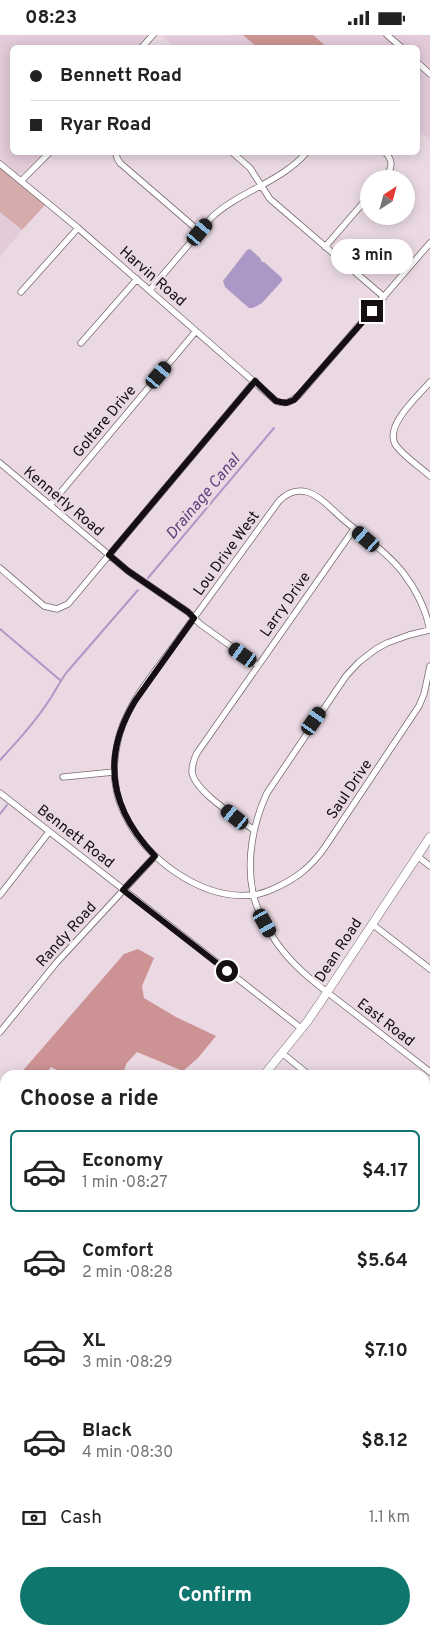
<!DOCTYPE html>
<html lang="en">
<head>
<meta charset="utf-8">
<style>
  :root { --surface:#fff; --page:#f6f6f6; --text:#222; --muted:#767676; --line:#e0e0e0; --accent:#0f766e }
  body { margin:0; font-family:Overpass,sans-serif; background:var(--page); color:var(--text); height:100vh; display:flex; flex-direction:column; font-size:19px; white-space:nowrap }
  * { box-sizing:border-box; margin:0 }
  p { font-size:16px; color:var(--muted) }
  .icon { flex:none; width:28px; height:28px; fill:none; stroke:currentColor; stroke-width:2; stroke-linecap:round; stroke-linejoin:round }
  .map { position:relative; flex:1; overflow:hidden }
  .sheet { position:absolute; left:0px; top:1035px; width:430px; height:565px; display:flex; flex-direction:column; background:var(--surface); border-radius:15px 15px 0 0; box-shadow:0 2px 12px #0003 }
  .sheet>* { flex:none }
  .banner { position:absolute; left:10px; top:10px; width:410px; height:110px; border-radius:8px; box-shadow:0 2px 12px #0003; display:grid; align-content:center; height:110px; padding:0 20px; background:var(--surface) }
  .needle { width:32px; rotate:36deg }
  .fabs { position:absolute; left:360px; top:135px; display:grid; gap:10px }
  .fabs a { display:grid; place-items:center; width:55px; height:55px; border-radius:50%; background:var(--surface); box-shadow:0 2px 12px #0003; font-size:25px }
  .end { position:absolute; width:22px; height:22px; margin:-11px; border:6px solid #150f13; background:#fff; box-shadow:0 0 0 2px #fff }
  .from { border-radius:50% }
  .bubble { position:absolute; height:35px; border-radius:18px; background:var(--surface); box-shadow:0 2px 12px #0003; font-size:16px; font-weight:700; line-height:35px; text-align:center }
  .car { position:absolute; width:15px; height:30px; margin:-15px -8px; border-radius:6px; box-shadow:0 0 4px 1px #0007; background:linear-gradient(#222 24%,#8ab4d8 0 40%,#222 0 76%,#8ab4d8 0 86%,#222 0) }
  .banner b { display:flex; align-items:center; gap:18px; height:48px; font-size:19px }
  .banner b+b { border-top:1px solid var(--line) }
  .banner i { width:12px; height:12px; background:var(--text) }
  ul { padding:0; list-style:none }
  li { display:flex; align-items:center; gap:15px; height:82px; margin:0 10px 8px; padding:0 10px; border:2px solid transparent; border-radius:8px }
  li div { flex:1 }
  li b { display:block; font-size:19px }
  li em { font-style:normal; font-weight:700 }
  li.current { border-color:var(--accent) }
  li>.icon { width:45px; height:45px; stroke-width:1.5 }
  h2 { padding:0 20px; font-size:22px; line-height:60px }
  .pay { display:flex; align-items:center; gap:12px; height:55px; padding:0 20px; font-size:19px }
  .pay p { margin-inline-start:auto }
  .cta { display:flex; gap:10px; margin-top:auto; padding:10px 20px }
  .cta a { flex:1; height:58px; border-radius:30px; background:var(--accent); color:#fff; font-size:20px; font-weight:700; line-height:58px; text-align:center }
  .status { display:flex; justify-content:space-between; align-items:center; height:35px; padding:0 25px; background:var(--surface); direction:ltr }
  .status svg { height:14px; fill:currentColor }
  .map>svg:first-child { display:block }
</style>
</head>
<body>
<div class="status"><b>08:23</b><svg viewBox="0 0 49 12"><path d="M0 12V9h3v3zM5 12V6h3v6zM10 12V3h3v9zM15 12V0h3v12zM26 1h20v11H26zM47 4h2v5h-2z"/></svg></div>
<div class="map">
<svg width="430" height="1600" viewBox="0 0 430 1600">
  <rect width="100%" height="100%" fill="#ead9e3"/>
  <path fill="#e3cbd9" d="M0,0H150L138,12H12V118H43L23,138L18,139L0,123Z
    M243,0L257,12H175L162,1Z
    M313,0H430V105L418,94V12H327Z
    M0,177L22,195L0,222Z"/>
  <path fill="#d6abab" d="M0,133L45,170L22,195L0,177Z"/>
  <path fill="#cd9394" d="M243,0H313L327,12H257Z
    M138,914L154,923L142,951L144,963L176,982L216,1001L198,1023L183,1036L137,1017L126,1029L123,1040H66L51,1032L45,1040H19L124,919Z
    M5,1057V1120L3,1122L0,1121V1063Z
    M55,1595H88L90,1600H56Z"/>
  <path fill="#ac97c6" d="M250,214L260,223L262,227H264L282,243V246L262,268L253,273H249L225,252L223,246L247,215Z"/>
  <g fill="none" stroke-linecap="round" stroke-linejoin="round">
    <path stroke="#ac97c6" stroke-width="2" d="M148,543L274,393
      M0,594L60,645
      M0,725C18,706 36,686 50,664C56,655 60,646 67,637L138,555
      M0,779L7,770"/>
    <g stroke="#796972" stroke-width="7">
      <path id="minor" d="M387,0L401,12
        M142,12L153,0
        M418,28L430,39
        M116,118L117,123L120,128L200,197
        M233,118L250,133L270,164L384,262
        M0,129L78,193L276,366C286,370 291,367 299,360L430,208
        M384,144C392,135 394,127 386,118
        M21,146L49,118
        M325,212L369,161
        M150,255L212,182C240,156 281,147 306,118
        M21,257L78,193
        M81,308L137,244
        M430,347C418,361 385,390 395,409C402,420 420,432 430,441
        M0,428L128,536L188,577L200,589L257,630
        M50,470L196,296
        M0,533L44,571L57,574L68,569L255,346
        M430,595C426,575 417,556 404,539C388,518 364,502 344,485C333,476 321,461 307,457C296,454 287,458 279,466C245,513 210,561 175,609C153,640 124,671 117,710C112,733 114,759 125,780C146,824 201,865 252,860C259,860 266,857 273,854C296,844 311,832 325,812L419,671L424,659L430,631
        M430,595L409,600L387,608L376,614L359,627L346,641L267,758C253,788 246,825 253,858C256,875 272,903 283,916C301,939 326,956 349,974C376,995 403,1016 430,1037
        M63,742L114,737
        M0,758L302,994
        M254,795C238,783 195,757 192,737C192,730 194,724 197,718L354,494
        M417,821L430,831
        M0,860L49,797
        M372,889L430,934
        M0,997L57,927L155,821
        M282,1018L309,1040
        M425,1130L430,1134
        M425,1168L430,1166
        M0,1206L5,1210
        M425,1271L430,1264
        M425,1387L430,1385
        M0,1453L5,1456
        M425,1468L430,1467
        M425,1520L430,1536
        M0,1558L5,1555
        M227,1595L228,1600
        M268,1595L269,1600
        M350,1595L352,1600"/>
    </g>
    <g stroke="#796972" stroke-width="9">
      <path id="major" d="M264,1040L307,987L322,965L430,802
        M0,1536L5,1518"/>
    </g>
    <use href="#minor" stroke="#fff" stroke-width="5.5"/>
    <use href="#major" stroke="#fff" stroke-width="8"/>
  </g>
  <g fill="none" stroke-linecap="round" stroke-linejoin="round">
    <path stroke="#150f13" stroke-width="6" d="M227,936L123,855L155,821C110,774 101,722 135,666L194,583L188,577L128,536L109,520L255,346L276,366L286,368L294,365L372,276"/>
  </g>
  <g text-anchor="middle" stroke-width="5" stroke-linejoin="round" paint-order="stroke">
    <g font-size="15" fill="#150f13" stroke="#ead9e3">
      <text transform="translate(153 241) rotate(41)" y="5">Harvin Road</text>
      <text transform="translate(104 386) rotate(-50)" y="5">Goltare Drive</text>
      <text transform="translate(64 466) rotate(40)" y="5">Kennerly Road</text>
      <text transform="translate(226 518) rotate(-54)" y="5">Lou Drive West</text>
      <text transform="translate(285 569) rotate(-55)" y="5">Larry Drive</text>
      <text transform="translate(349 754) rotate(-56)" y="5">Saul Drive</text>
      <text transform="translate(76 801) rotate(38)" y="5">Bennett Road</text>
      <text transform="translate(66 899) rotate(-48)" y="5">Randy Road</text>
      <text transform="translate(338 915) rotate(-57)" y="5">Dean Road</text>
      <text transform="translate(386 987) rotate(38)" y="5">East Road</text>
    </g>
    <g font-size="16" font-style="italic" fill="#5f427e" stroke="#ead9e3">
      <text transform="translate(202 461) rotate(-50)" y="6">Drainage Canal</text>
    </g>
  </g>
</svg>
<div class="fabs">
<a><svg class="needle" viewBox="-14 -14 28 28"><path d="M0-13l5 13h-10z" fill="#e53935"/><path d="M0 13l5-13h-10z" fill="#767676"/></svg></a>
</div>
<i class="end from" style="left:227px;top:936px"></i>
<i class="end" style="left:372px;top:276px"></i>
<div class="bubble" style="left:331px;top:204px;width:82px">3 min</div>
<i class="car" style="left:200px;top:197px;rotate:40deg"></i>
<i class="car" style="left:159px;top:340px;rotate:40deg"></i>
<i class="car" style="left:366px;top:504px;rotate:311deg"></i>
<i class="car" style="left:243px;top:620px;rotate:305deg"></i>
<i class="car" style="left:314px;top:686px;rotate:35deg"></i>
<i class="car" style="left:235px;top:782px;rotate:309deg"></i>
<i class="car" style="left:265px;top:888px;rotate:151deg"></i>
<div class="banner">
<b><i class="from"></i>Bennett Road</b>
<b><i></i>Ryar Road</b>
</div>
<section class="sheet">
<h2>Choose a ride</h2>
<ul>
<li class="current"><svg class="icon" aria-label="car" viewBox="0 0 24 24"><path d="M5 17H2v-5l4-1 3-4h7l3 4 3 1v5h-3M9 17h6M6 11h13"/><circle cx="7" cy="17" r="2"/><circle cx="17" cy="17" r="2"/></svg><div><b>Economy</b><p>1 min · 08:27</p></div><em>$4.17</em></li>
<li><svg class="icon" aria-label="car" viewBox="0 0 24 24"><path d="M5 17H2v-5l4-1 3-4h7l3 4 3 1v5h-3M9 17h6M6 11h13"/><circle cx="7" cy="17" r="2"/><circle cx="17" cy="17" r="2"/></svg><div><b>Comfort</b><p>2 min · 08:28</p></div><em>$5.64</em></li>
<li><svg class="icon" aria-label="car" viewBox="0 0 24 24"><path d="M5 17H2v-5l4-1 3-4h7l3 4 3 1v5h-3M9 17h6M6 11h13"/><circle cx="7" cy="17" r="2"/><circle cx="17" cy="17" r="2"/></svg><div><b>XL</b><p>3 min · 08:29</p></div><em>$7.10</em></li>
<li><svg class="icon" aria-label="car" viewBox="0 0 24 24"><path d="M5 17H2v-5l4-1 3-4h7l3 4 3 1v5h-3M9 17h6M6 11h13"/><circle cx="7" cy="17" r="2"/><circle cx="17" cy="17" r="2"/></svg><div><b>Black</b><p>4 min · 08:30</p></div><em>$8.12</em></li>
</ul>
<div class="pay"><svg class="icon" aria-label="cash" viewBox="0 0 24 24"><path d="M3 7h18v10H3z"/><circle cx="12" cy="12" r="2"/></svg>Cash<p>1.1 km</p></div>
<div class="cta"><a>Confirm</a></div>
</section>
</div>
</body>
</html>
